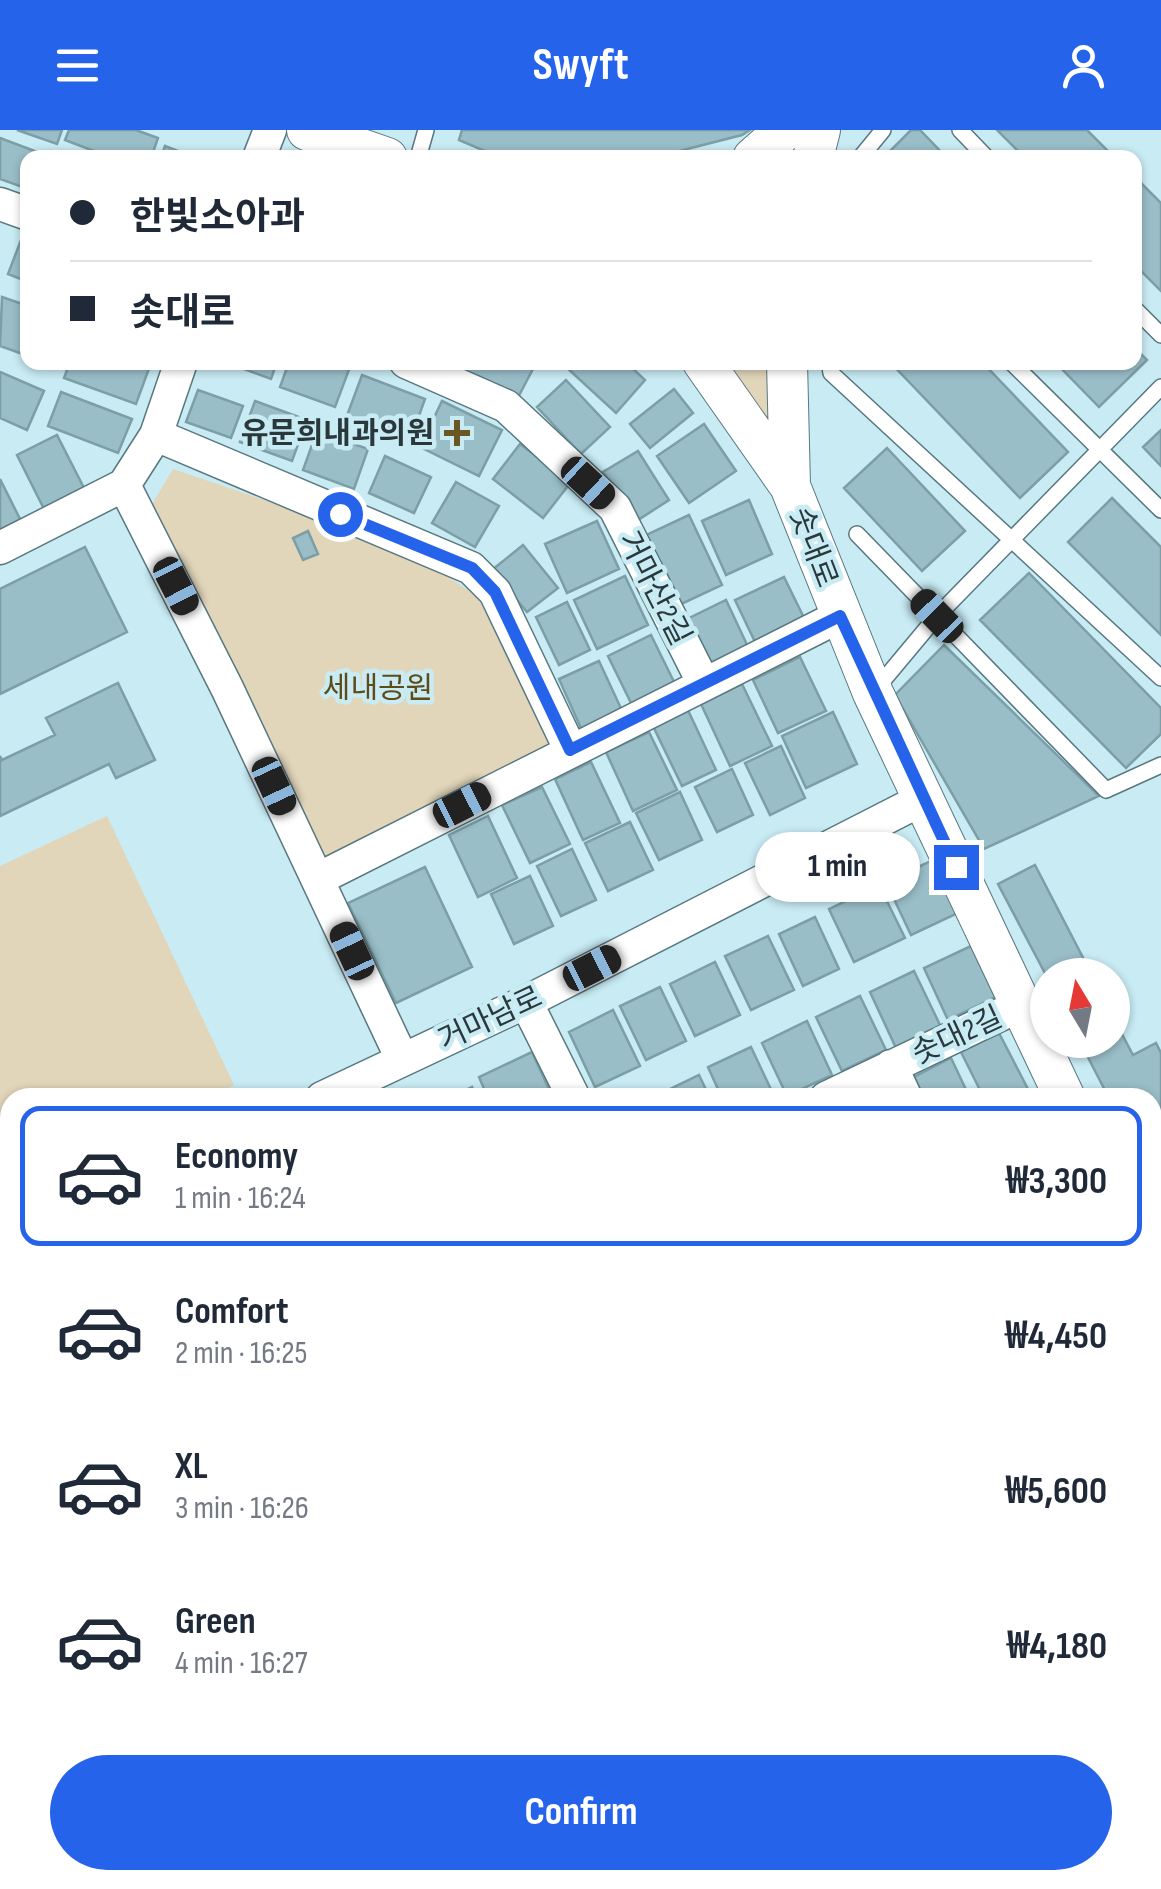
<!DOCTYPE html>
<html lang="en">
<head>
<meta charset="utf-8">
<style>
  :root { --surface:#fff; --page:#f6f6f7; --text:#1f2937; --muted:#747a83; --line:#e0e1e3; --accent:#2563eb }
  body { margin:0; font-family:"Sofia Sans Condensed","Noto Sans KR",sans-serif; background:var(--page); color:var(--text); height:100vh; display:flex; flex-direction:column; font-size:38px; white-space:nowrap }
  * { box-sizing:border-box; margin:0 }
  p { font-size:32px; color:var(--muted) }
  .icon { flex:none; width:55px; height:55px; fill:none; stroke:currentColor; stroke-width:2; stroke-linecap:round; stroke-linejoin:round }
  .map { position:relative; flex:1; overflow:hidden }
  .details { position:absolute; left:0px; top:958px; width:1162px; height:802px; display:flex; flex-direction:column; background:var(--surface); border-radius:30px 30px 0 0; box-shadow:0 2px 8px #0004 }
  .details>* { flex:none }
  .top-card { position:absolute; left:20px; top:20px; width:1122px; height:220px; border-radius:20px; box-shadow:0 2px 8px #0004; display:grid; align-content:center; height:220px; padding:0 50px; background:var(--surface) }
  .needle { width:65px; rotate:350deg }
  .fabs { position:absolute; left:1030px; top:828px; display:grid; gap:20px }
  .fabs a { display:grid; place-items:center; width:100px; height:100px; border-radius:50%; background:var(--surface); box-shadow:0 2px 8px #0004; font-size:50px }
  .end { position:absolute; width:45px; height:45px; margin:-22px; border:12px solid #2563eb; background:#fff; box-shadow:0 0 0 5px #fff }
  .from { border-radius:50% }
  .bubble { position:absolute; height:70px; border-radius:35px; background:var(--surface); box-shadow:0 2px 8px #0004; font-size:32px; font-weight:700; line-height:70px; text-align:center }
  .car { position:absolute; width:30px; height:60px; margin:-30px -15px; border-radius:12px; box-shadow:0 0 8px 2px #0007; background:linear-gradient(#222 24%,#8ab4d8 0 40%,#222 0 76%,#8ab4d8 0 86%,#222 0) }
  .top-card b { display:flex; align-items:center; gap:35px; height:95px; font-size:38px }
  .top-card b+b { border-top:2px solid var(--line) }
  .top-card i { width:25px; height:25px; background:var(--text) }
  ul { padding:18px 0 0; list-style:none }
  li { display:flex; align-items:center; gap:30px; height:140px; margin:0 20px 15px; padding:0 30px; border:5px solid transparent; border-radius:20px }
  li div { flex:1 }
  li b { display:block; font-size:38px }
  li em { font-style:normal; font-weight:700 }
  li.active { border-color:var(--accent) }
  li>.icon { width:90px; height:90px; stroke-width:1.5 }
  .cta { display:flex; gap:20px; margin-top:auto; padding:20px 50px }
  .cta a { flex:1; height:115px; border-radius:60px; background:var(--accent); color:#fff; font-size:40px; font-weight:700; line-height:115px; text-align:center }
  header { display:flex; justify-content:space-between; align-items:center; height:130px; padding:0 50px; background:var(--accent); color:#fff; font-size:45px; font-weight:700 }
  .map>svg:first-child { display:block }
</style>
</head>
<body>
<header><svg class="icon" aria-label="menu" viewBox="0 0 24 24"><path d="M4 6h16M4 12h16M4 18h16"/></svg>Swyft<svg class="icon" aria-label="person" viewBox="0 0 24 24"><circle cx="12" cy="8" r="4"/><path d="M4 21q1-7 8-7t8 7"/></svg></header>
<div class="map">
<svg width="1161" height="1759" viewBox="0 0 1161 1759">
  <rect width="100%" height="100%" fill="#c8ebf4"/>
  <path fill="#e1d5ba" d="M714,233H776V301Z
    M173,339L270,372L440,441L479,468L552,616L323,732L148,381Z
    M107,686L234,955L208,968H10V1061L0,1065V736Z"/>
  <path fill="#99bec8" stroke="#7c9ea6" stroke-width="2.5" d="M17,0H62L57,14Z
    M69,0H136L158,8L151,28H112L65,10Z
    M462,0H750L742,5L652,28H501L459,10Z
    M911,0H920L947,28H883Z
    M997,0H1087L1115,28H1025Z
    M0,8L53,28H28V59L0,49Z
    M165,16L196,28H161Z
    M1135,47L1161,73V161L1135,135Z
    M21,110L28,112V152L8,144Z
    M2,167L28,176V226L0,216Z
    M1135,218L1147,230L1099,277L1055,232H1135Z
    M70,232H150L151,233L136,274L64,248Z
    M225,232H277L271,249Z
    M289,232H337L350,237L335,277L280,257Z
    M455,232H525L534,237L515,273L451,239Z
    M568,232H626L645,250L616,283L565,236Z
    M890,232H982L1068,322L1020,368Z
    M0,242L44,261L27,300L0,288Z
    M362,245L425,269L409,314L345,291Z
    M566,250L610,297L581,324L537,277Z
    M674,259L693,283L650,318L630,294Z
    M198,260L243,276L231,308L186,292Z
    M61,262L132,289L118,323L48,296Z
    M255,271L307,290L292,331L240,312Z
    M442,271L502,300L479,346L420,317Z
    M704,294L736,341L689,373L657,326Z
    M1161,300V336L1143,317Z
    M317,301L368,319L354,359L303,340Z
    M57,305L85,360L45,381L17,325Z
    M520,314L571,352L543,388L493,349Z
    M887,318L965,401L922,441L844,358Z
    M638,321L669,370L635,392L603,342Z
    M385,326L431,347L414,383L369,363Z
    M0,349L22,393L0,404Z
    M456,352L499,376L475,417L432,393Z
    M1112,368L1161,417V505L1068,412Z
    M749,370L772,424L726,445L702,391Z
    M689,385L722,455L677,476L644,406Z
    M597,391L619,439L567,463L545,414Z
    M308,401L318,424L303,430L293,408Z
    M523,415L558,458L527,482L492,440Z
    M85,417L127,502L0,564V459Z
    M1029,443L1161,578V604L1126,638L980,490Z
    M625,446L648,495L597,519L574,470Z
    M784,447L806,492L757,516L735,470Z
    M726,470L749,519L707,540L683,491Z
    M567,472L590,520L559,535L536,487Z
    M651,505L676,556L633,577L608,526Z
    M944,515L1099,666L984,719L895,565Z
    M800,527L826,581L778,603L753,550Z
    M599,531L625,587L584,605L559,549Z
    M118,553L155,630L116,648L109,634L0,686V626L2,630L55,605L46,588Z
    M742,554L772,616L730,636L701,574Z
    M687,578L716,640L682,656L652,594Z
    M833,582L857,634L806,658L782,606Z
    M649,602L677,660L633,681L606,622Z
    M781,616L805,668L770,685L745,633Z
    M591,632L620,693L583,710L555,649Z
    M732,639L753,685L717,702L695,657Z
    M542,657L570,714L530,733L502,675Z
    M680,662L702,710L659,730L636,683Z
    M488,686L517,748L478,767L449,705Z
    M630,692L653,740L608,761L585,713Z
    M572,719L596,770L561,786L537,736Z
    M933,730L958,783L911,805L886,752Z
    M1035,735L1092,845H1048V849L998,754Z
    M425,737L472,837L396,873L348,773Z
    M530,746L553,796L514,814L491,764Z
    M879,755L905,808L854,832L829,779Z
    M815,787L839,839L803,856L779,804Z
    M768,806L794,860L751,880L725,826Z
    M971,816L995,867L948,890L924,838Z
    M715,832L740,885L695,906L670,854Z
    M914,841L941,897L896,918L870,862Z
    M660,857L686,911L646,930L620,876Z
    M860,866L886,920L842,941L816,887Z
    M613,880L640,936L595,957L569,902Z
    M1112,885L1133,925L1156,913L1161,923V1033L1152,1016V968H1109L1079,910H1112Z
    M807,891L832,945L787,966L762,913Z
    M999,903L1029,961L1016,968H984L961,922Z
    M751,917L775,968H722L708,937Z
    M532,922L553,968H488L479,947Z
    M951,928L970,968H919L910,949Z
    M699,945L710,968H661L660,964Z
    M472,957L477,968H449Z
    M10,1171V1220L0,1199V1176Z
    M1156,1215L1161,1225V1271L1152,1276V1216Z
    M0,1226L9,1244L0,1249Z
    M10,1269V1341L7,1342L0,1326V1274Z
    M1161,1332V1383L1156,1385L1152,1379V1336Z
    M10,1388V1413L0,1393Z
    M2,1492L10,1507V1563L0,1568Z
    M10,1584V1606L1,1589Z
    M0,1616L10,1636V1654L0,1660Z
    M1161,1660V1729L1152,1734V1664Z
    M10,1680V1750L6,1752L0,1739V1685Z
    M51,1750H57L61,1759H33Z
    M283,1750H347L351,1759H269Z
    M364,1750H395L376,1759H368Z
    M977,1750H1119L1101,1759H959Z"/>
  <g fill="none" stroke-linecap="round" stroke-linejoin="round">
    <g stroke="#587880" stroke-width="18">
      <path id="service" d="M960,0L987,28
        M418,28L426,0
        M860,28L883,0
        M1135,179L1161,205
        M829,232L831,243L1161,548
        M1011,232L1161,380
        M857,404L1106,660L1161,635
        M876,559L937,486L1161,257
        M1152,1104L1161,1100"/>
    </g>
    <g stroke="#587880" stroke-width="35">
      <path id="minor" d="M259,28L270,0
        M0,74L28,84
        M406,232L506,276L615,378L704,554
        M156,305L471,438L495,462L570,619
        M124,355L227,558L402,929
        M0,418L124,355L156,305L181,232
        M318,749L840,486
        M526,872L574,968
        M891,936L906,968
        M322,968L526,872L923,669
        M826,968L1023,874
        M0,1124L10,1119
        M1152,1314L1161,1311
        M0,1363L10,1358
        M0,1428L10,1450
        M157,1750L162,1759
        M207,1759L227,1750"/>
    </g>
    <g stroke="#587880" stroke-width="42">
      <path id="tertiary" d="M307,0L387,28
        M753,28L785,0
        M813,28L820,0
        M703,232L790,356L873,563L1065,968
        M787,232L790,356
        M1152,1156L1161,1173
        M1152,1473L1161,1469
        M1152,1547L1161,1543
        M560,1759L579,1750
        M696,1759L715,1750"/>
    </g>
    <use href="#service" stroke="#fff" stroke-width="15"/>
    <use href="#minor" stroke="#fff" stroke-width="32"/>
    <use href="#tertiary" stroke="#fff" stroke-width="40"/>
  </g>
  <g fill="none" stroke-linecap="round" stroke-linejoin="round">
    <path stroke="#2563eb" stroke-width="12" d="M340,384L472,438L495,462L570,620L840,486L956,737"/>
  </g>
  <path fill="#6a5725" stroke="#c8ebf4" stroke-width="4" d="M452 288h10v10h10v10h-10v10h-10v-10h-10v-10h10z"/>
  <g text-anchor="middle" stroke-width="9" stroke-linejoin="round" paint-order="stroke">
    <g font-size="30" font-weight="bold" fill="#2a383c" stroke="#c8ebf4" text-anchor="end">
      <text x="434" y="313">유문희내과의원</text>
    </g>
    <g font-size="30" fill="#2a383c" stroke="#c8ebf4">
      <text transform="translate(814 417) rotate(69)" y="10">솟대로</text>
      <text transform="translate(655 458) rotate(63)" y="10">거마산2길</text>
      <text transform="translate(490 888) rotate(-25)" y="10">거마남로</text>
      <text transform="translate(957 905) rotate(-25)" y="10">솟대2길</text>
    </g>
    <g font-size="30" fill="#5e4b18" stroke="#c8ebf4">
      <text x="378" y="568">세내공원</text>
    </g>
  </g>
</svg>
<div class="fabs">
<a><svg class="needle" viewBox="-14 -14 28 28"><path d="M0-13l5 13h-10z" fill="#e53935"/><path d="M0 13l5-13h-10z" fill="#747a83"/></svg></a>
</div>
<i class="end from" style="left:340px;top:384px"></i>
<i class="end" style="left:956px;top:737px"></i>
<div class="bubble" style="left:755px;top:702px;width:165px">1 min</div>
<i class="car" style="left:588px;top:353px;rotate:133deg"></i>
<i class="car" style="left:176px;top:456px;rotate:153deg"></i>
<i class="car" style="left:937px;top:486px;rotate:316deg"></i>
<i class="car" style="left:274px;top:656px;rotate:155deg"></i>
<i class="car" style="left:462px;top:675px;rotate:63deg"></i>
<i class="car" style="left:352px;top:821px;rotate:335deg"></i>
<i class="car" style="left:592px;top:838px;rotate:63deg"></i>
<div class="top-card">
<b><i class="from"></i>한빛소아과</b>
<b><i></i>솟대로</b>
</div>
<section class="details">
<ul>
<li class="active"><svg class="icon" aria-label="car" viewBox="0 0 24 24"><path d="M5 17H2v-5l4-1 3-4h7l3 4 3 1v5h-3M9 17h6M6 11h13"/><circle cx="7" cy="17" r="2"/><circle cx="17" cy="17" r="2"/></svg><div><b>Economy</b><p>1 min · 16:24</p></div><em>₩3,300</em></li>
<li><svg class="icon" aria-label="car" viewBox="0 0 24 24"><path d="M5 17H2v-5l4-1 3-4h7l3 4 3 1v5h-3M9 17h6M6 11h13"/><circle cx="7" cy="17" r="2"/><circle cx="17" cy="17" r="2"/></svg><div><b>Comfort</b><p>2 min · 16:25</p></div><em>₩4,450</em></li>
<li><svg class="icon" aria-label="car" viewBox="0 0 24 24"><path d="M5 17H2v-5l4-1 3-4h7l3 4 3 1v5h-3M9 17h6M6 11h13"/><circle cx="7" cy="17" r="2"/><circle cx="17" cy="17" r="2"/></svg><div><b>XL</b><p>3 min · 16:26</p></div><em>₩5,600</em></li>
<li><svg class="icon" aria-label="car" viewBox="0 0 24 24"><path d="M5 17H2v-5l4-1 3-4h7l3 4 3 1v5h-3M9 17h6M6 11h13"/><circle cx="7" cy="17" r="2"/><circle cx="17" cy="17" r="2"/></svg><div><b>Green</b><p>4 min · 16:27</p></div><em>₩4,180</em></li>
</ul>
<div class="cta"><a>Confirm</a></div>
</section>
</div>
</body>
</html>
